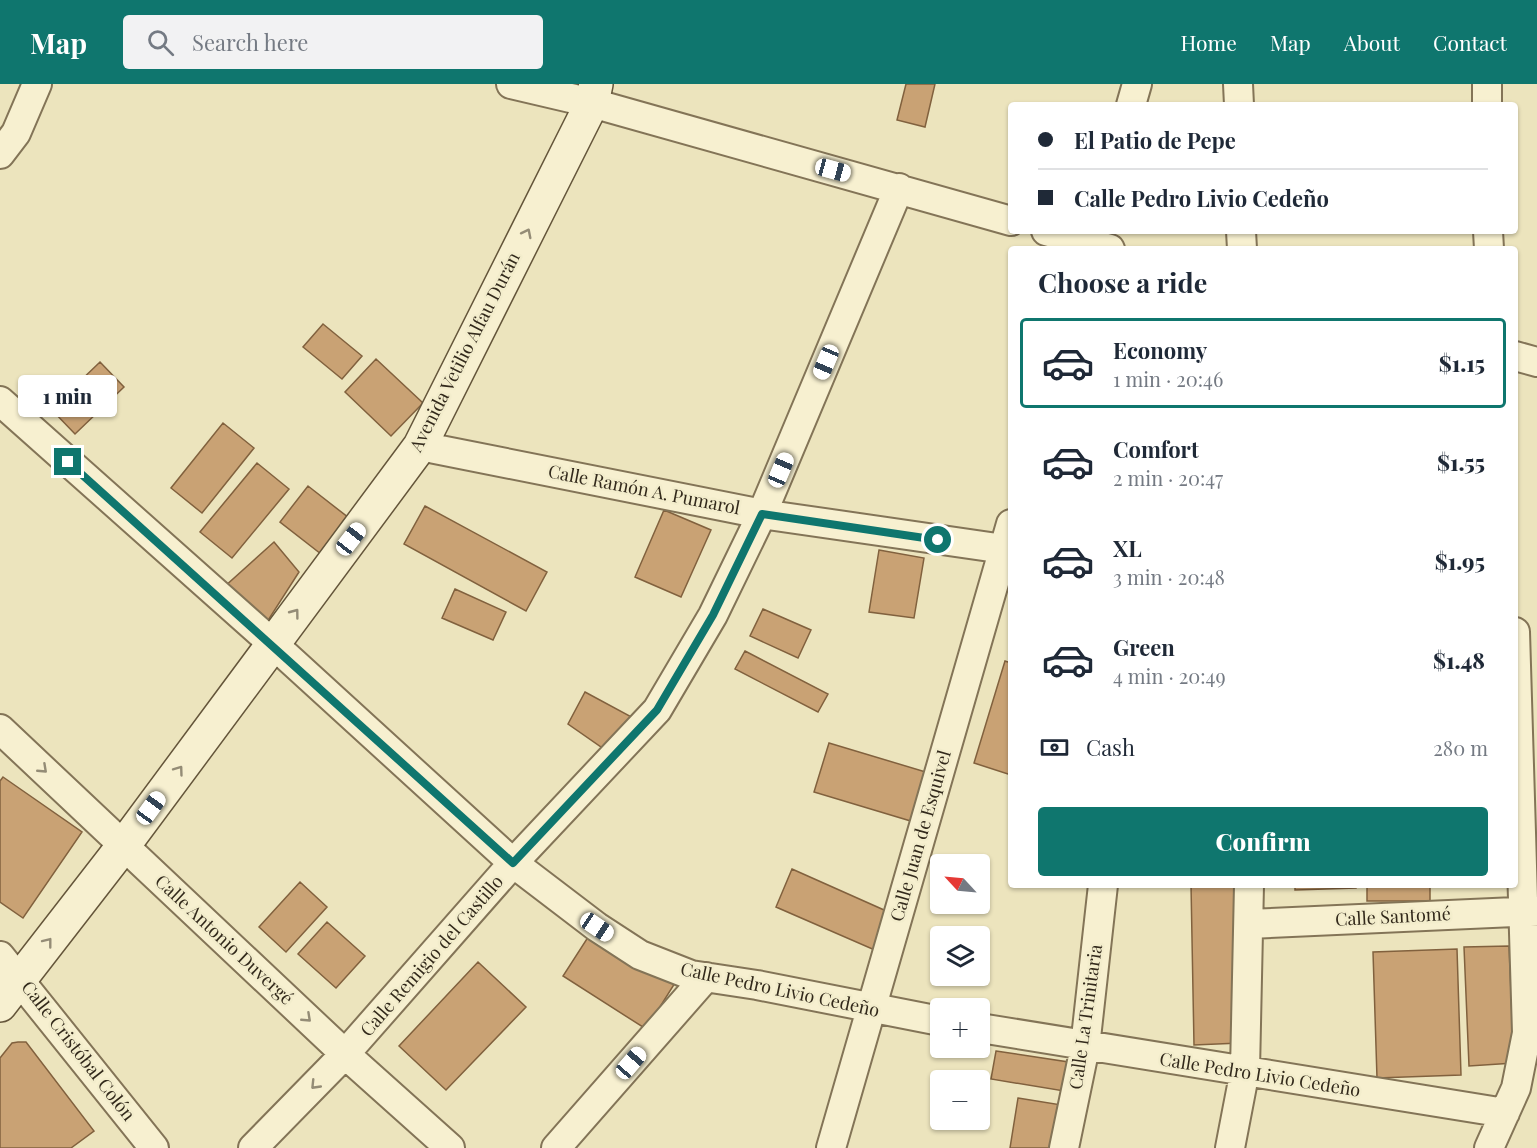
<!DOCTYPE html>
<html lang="en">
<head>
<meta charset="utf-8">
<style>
  :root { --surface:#fff; --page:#f2f2f3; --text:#1f2937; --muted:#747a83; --line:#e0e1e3; --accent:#0f766e }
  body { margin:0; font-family:"Playfair Display",serif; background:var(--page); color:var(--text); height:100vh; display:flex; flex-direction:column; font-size:22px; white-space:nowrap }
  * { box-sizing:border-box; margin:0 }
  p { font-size:20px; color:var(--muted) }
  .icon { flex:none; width:33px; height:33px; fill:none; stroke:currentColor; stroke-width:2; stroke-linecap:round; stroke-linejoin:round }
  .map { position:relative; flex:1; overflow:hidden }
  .drawer { position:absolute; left:1008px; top:162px; width:510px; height:642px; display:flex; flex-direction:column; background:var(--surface); border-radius:6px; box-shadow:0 2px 4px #0004 }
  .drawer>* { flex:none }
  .hud { position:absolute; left:1008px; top:18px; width:510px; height:132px; border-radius:6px; box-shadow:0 2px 4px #0004; display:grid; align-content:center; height:132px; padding:0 30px; background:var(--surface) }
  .needle { width:39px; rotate:296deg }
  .controls { position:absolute; left:930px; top:770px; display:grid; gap:12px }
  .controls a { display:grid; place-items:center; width:60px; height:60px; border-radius:6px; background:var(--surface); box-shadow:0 2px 4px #0004; font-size:30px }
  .end { position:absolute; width:27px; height:27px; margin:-14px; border:8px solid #0f766e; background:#fff; box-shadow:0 0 0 3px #fff }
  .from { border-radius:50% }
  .bubble { position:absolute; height:42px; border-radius:6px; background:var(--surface); box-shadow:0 2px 4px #0004; font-size:20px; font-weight:800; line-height:42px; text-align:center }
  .car { position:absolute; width:18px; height:36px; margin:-18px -9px; border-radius:8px; box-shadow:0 0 4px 2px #0007; background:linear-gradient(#fff 24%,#345 0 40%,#fff 0 76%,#345 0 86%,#fff 0) }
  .hud b { display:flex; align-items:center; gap:21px; height:57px; font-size:22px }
  .hud b+b { border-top:2px solid var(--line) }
  .hud i { width:15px; height:15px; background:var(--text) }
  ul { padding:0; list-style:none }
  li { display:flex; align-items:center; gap:18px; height:90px; margin:0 12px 9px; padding:0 18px; border:3px solid transparent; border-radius:6px }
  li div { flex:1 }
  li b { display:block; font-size:22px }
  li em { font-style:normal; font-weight:800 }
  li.active { border-color:var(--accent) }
  li>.icon { width:54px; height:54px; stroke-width:1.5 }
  h2 { padding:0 30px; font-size:27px; line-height:72px }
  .pay { display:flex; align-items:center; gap:15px; height:66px; padding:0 30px; font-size:22px }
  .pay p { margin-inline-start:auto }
  .button { display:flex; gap:12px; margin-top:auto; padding:12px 30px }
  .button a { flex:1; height:69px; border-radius:6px; background:var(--accent); color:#fff; font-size:24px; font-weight:800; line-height:69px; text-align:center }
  header { display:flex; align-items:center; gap:36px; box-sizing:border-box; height:84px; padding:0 30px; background:var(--accent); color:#fff }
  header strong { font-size:28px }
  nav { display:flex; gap:33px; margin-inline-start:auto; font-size:21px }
  .search { width:420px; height:54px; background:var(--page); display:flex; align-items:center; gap:15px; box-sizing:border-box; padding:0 21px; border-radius:6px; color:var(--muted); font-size:22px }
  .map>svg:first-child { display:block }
</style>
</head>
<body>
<header>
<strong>Map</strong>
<div class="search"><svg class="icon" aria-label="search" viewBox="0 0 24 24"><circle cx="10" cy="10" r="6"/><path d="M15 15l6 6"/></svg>Search here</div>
<nav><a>Home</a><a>Map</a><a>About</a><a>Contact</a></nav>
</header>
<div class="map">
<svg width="1537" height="1064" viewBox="0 0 1537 1064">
  <rect width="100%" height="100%" fill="#ece4bd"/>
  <path fill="#c9a274" stroke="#81613e" stroke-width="1.5" d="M906,0H935L925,43L897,36Z
    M323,240L362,272L342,295L303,263Z
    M376,275L423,319L391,352L345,308Z
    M100,278L124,303L75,350L51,325Z
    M223,339L254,364L202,429L171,404Z
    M257,379L289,405L232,474L200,448Z
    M308,402L349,434L321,470L280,438Z
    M425,422L547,488L526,527L404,460Z
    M664,426L711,446L681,513L635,493Z
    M274,458L299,488L267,538L223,504Z
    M879,466L924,474L914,534L869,528Z
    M455,505L506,528L493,556L442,534Z
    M763,525L811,546L798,574L750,552Z
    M745,567L828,610L818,628L735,585Z
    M1005,577L1011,579V691L974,679Z
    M585,608L639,637L604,665L568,640Z
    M829,659L939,692L924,741L814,708Z
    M3,693L82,748L23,834L0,818V697Z
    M792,785L893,830L877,867L776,823Z
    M300,798L327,823L286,868L259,843Z
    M1191,801H1249L1240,959L1194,961Z
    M1295,801H1356V804L1295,806Z
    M1367,801H1430V817H1367Z
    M327,838L365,872L336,904L298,870Z
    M592,847L675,899L646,945L563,892Z
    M1509,862L1514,979L1469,982L1464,863Z
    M1457,865L1461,991L1377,994L1373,868Z
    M478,878L526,923L446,1006L399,962Z
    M18,958H26L94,1047L71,1064H0V974L12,959Z
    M996,967L1075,979L1070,1008L991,995Z
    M1018,1014L1068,1022L1061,1064H1010Z"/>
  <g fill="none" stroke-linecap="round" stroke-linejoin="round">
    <g stroke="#837457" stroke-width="32">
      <path id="street" d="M511,0L592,19L1011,137
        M1238,0L1239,21
        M1487,0V21
        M1131,21L1137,0
        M0,70L16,49L37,0
        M1046,147L1110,165
        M1241,147L1242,165
        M1488,147L1489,165
        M1515,272L1537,278
        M0,317L272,559L513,779L597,843L640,871L691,891L757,901L940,937
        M420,362L762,430L1011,466
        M0,645L345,970L450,1064
        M1249,840L1537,827
        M0,872L154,1064
        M980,944L1505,1029
        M253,1064L345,970L513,779L657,626L713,531L762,430L899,104
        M556,1064L706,893
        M831,1064L1011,440
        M1064,1064L1085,963L1103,801
        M1230,1064L1245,986L1249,801
        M1489,1064L1516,1004L1527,949L1515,548"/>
    </g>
    <g stroke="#64553a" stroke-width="36">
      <path id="secondary" d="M0,921L124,761L420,362L592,19L596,0"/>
    </g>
    <use href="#street" stroke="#f7f0d0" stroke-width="28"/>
    <use href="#secondary" stroke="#f7f0d0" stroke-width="33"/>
  </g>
  <defs><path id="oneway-chevron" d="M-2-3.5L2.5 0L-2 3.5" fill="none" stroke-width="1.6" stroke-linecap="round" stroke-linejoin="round" transform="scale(1.5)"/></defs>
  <g stroke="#948c76">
    <use href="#oneway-chevron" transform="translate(527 149) rotate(-63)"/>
    <use href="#oneway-chevron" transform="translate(295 529) rotate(-53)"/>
    <use href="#oneway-chevron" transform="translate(43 685) rotate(43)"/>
    <use href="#oneway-chevron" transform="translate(179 686) rotate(-54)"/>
    <use href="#oneway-chevron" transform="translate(48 858) rotate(-52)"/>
    <use href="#oneway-chevron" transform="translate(307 934) rotate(43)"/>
    <use href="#oneway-chevron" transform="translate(315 1001) rotate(134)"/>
  </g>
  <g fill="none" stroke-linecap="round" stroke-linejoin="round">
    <path stroke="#0f766e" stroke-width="8" d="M68,378L513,779L657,626L713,531L762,430L938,456"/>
  </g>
  <g text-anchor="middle" stroke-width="5" stroke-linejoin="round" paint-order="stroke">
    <g font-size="18" fill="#32291b" stroke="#f3edcc">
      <text transform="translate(465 268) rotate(-63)" y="6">Avenida Vetilio Alfau Durán</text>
      <text transform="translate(644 406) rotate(11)" y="6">Calle Ramón A. Pumarol</text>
      <text transform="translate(921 752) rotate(-74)" y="6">Calle Juan de Esquivel</text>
      <text transform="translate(1393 833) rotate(-3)" y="6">Calle Santomé</text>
      <text transform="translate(224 856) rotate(43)" y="6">Calle Antonio Duvergé</text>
      <text transform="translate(432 872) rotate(-49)" y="6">Calle Remigio del Castillo</text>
      <text transform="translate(780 906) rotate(12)" y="6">Calle Pedro Livio Cedeño</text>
      <text transform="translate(1086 933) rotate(-82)" y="6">Calle La Trinitaria</text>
      <text transform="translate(78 967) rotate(52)" y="6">Calle Cristóbal Colón</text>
      <text transform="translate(1260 991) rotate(9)" y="6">Calle Pedro Livio Cedeño</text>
    </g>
  </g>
</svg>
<div class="controls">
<a><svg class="needle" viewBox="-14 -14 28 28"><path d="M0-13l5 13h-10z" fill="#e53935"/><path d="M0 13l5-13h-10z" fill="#747a83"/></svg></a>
<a><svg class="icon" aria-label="layers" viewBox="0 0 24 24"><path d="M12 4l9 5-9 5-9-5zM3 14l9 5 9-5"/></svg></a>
<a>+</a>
<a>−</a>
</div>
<i class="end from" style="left:938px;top:456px"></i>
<i class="end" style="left:68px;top:378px"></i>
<div class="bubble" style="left:18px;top:291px;width:99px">1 min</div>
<i class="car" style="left:833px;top:86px;rotate:105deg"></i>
<i class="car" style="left:826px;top:278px;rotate:203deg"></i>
<i class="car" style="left:781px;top:386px;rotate:23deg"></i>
<i class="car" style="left:351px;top:455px;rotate:38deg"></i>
<i class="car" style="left:151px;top:724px;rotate:36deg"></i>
<i class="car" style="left:597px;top:843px;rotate:124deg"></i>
<i class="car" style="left:631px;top:979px;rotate:41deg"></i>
<div class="hud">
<b><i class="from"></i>El Patio de Pepe</b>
<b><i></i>Calle Pedro Livio Cedeño</b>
</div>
<section class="drawer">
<h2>Choose a ride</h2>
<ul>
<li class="active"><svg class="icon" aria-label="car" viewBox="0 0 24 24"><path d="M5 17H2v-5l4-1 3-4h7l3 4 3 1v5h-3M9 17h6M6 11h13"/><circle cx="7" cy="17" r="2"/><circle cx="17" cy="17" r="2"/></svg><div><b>Economy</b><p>1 min · 20:46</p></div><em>$1.15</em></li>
<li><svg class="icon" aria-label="car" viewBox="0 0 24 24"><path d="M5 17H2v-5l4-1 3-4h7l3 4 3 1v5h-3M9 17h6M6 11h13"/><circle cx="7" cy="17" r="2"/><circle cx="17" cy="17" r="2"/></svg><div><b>Comfort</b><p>2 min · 20:47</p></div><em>$1.55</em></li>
<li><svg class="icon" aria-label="car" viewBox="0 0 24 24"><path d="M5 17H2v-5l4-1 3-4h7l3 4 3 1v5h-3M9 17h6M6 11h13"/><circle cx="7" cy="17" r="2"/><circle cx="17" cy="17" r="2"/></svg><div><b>XL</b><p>3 min · 20:48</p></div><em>$1.95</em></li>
<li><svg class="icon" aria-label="car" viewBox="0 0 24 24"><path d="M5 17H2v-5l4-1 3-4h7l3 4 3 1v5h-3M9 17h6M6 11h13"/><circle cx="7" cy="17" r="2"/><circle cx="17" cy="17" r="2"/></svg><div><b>Green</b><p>4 min · 20:49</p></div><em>$1.48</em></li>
</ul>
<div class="pay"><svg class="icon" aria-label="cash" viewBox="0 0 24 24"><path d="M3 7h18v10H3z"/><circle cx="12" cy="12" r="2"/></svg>Cash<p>280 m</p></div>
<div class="button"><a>Confirm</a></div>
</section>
</div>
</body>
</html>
